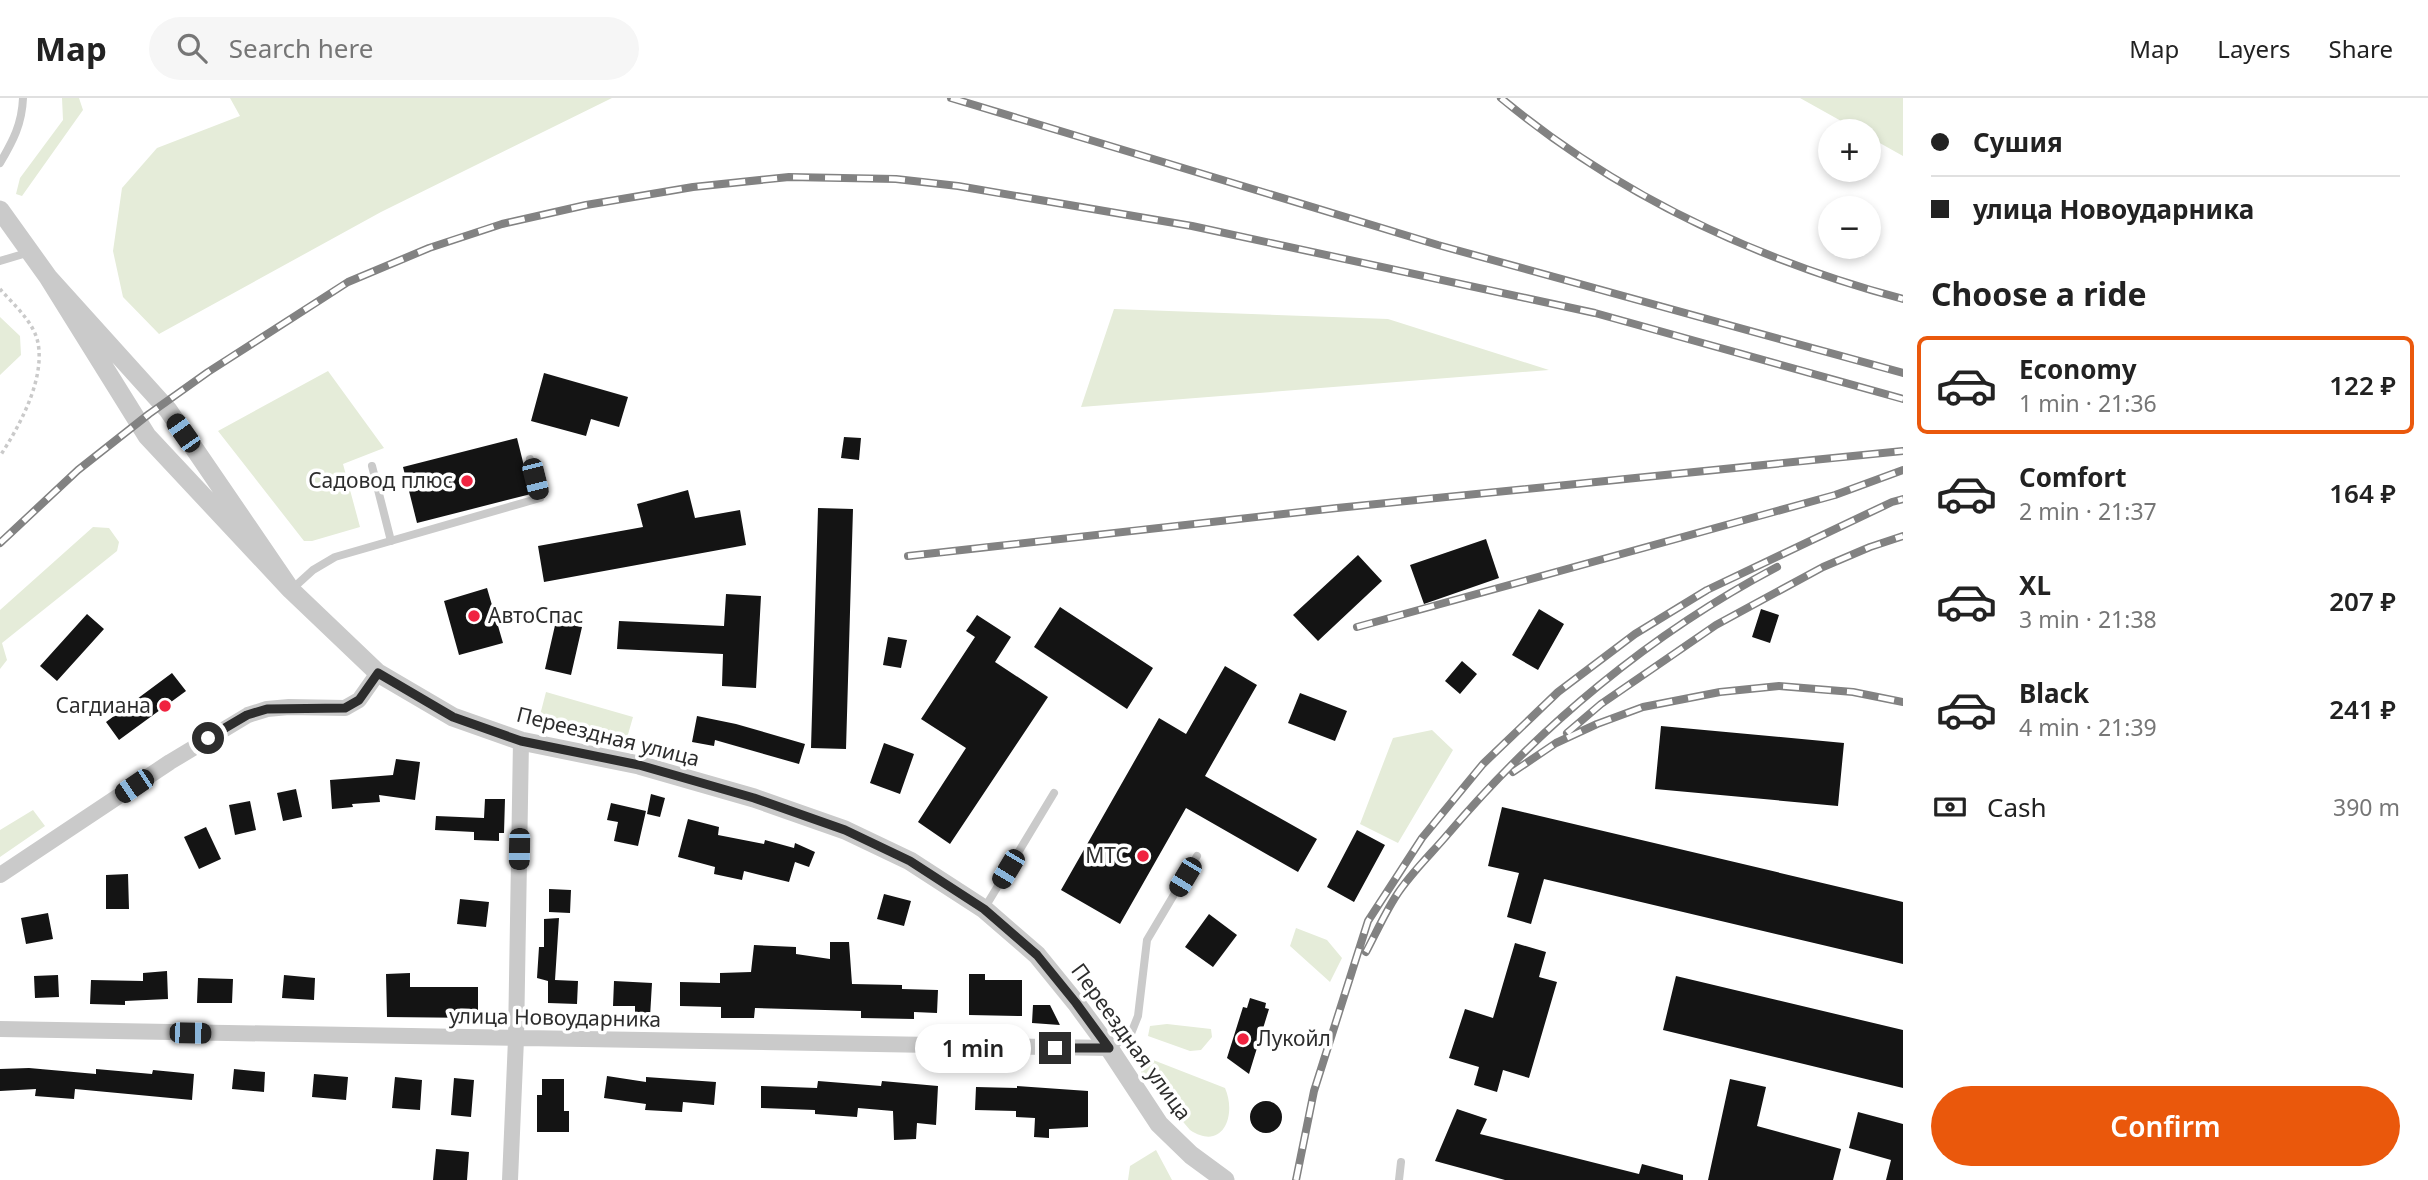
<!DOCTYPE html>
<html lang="en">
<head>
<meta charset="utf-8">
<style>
  :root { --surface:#fff; --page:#f6f6f6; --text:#222; --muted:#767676; --line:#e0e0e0; --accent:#ea580c }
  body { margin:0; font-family:"Noto Sans",sans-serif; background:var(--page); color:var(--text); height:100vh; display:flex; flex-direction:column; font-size:26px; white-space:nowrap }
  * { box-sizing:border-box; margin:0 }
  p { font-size:23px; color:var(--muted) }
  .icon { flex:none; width:38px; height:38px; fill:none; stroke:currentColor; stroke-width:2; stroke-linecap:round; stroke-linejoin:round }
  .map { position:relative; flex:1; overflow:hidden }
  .panel { display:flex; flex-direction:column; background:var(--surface); width:525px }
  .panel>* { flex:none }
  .hud { display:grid; align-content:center; height:154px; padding:0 28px; background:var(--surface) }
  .fabs { position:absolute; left:1818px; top:21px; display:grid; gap:14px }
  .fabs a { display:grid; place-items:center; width:63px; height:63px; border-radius:50%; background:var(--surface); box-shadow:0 4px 10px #0003; font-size:35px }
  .end { position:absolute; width:32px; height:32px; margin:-16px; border:9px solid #2d2d2d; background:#fff; box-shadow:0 0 0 4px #fff }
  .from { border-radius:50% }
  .bubble { position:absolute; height:49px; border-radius:24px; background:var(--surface); box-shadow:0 4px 10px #0003; font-size:23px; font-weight:600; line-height:49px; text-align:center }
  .car { position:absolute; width:21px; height:42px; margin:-21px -10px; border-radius:9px; box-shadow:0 0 5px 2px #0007; background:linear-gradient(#222 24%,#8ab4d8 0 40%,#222 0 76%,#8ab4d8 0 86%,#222 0) }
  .hud b { display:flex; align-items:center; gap:24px; height:66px; font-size:26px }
  .hud b+b { border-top:2px solid var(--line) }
  .hud i { width:18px; height:18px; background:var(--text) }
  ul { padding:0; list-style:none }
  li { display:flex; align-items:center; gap:21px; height:98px; margin:0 14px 10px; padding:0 14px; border:4px solid transparent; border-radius:10px }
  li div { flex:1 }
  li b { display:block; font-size:26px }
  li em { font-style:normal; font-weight:600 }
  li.selected { border-color:var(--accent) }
  li>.icon { width:63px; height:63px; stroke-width:1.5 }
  h2 { padding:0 28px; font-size:32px; line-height:84px }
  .pay { display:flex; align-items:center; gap:18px; height:77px; padding:0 28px; font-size:26px }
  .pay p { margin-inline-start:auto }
  .cta { display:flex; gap:14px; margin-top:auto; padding:14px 28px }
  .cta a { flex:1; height:80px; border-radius:42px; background:var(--accent); color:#fff; font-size:28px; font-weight:600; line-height:80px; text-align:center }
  header { display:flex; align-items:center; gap:42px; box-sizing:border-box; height:98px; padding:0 35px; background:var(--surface); border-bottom:2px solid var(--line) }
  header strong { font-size:33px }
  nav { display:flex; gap:38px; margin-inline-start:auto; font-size:24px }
  .search { width:490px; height:63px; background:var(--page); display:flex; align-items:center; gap:18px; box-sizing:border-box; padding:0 24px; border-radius:38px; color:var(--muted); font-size:26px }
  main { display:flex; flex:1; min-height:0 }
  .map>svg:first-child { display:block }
</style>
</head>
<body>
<header>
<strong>Map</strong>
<div class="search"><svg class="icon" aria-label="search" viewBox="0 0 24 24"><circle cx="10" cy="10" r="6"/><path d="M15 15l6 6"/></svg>Search here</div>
<nav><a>Map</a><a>Layers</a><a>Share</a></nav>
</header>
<main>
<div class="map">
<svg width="1903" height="1082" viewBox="0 0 1903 1082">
  <rect width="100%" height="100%" fill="#fff"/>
  <path fill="#e5ecd9" d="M62,0H79L83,12L22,98L16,96L20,80L63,22Z
    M230,0H612L381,114L159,236L123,199L113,153L122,90L157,50L240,18Z
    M1800,0H1903V58L1869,39V33H1859Z
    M1114,211L1388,221L1549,272L1081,309Z
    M0,219L20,238L21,257L0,277Z
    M328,273L384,350L343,366L360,429L312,443H304L218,333Z
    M93,429L109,430L119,444L117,453L2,545L7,562L0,571V512Z
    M546,594L633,619L625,647L539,621Z
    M1432,632L1453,652L1398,745L1360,726L1393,640Z
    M33,712L45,728L0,759V732Z
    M1296,830L1327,842L1342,860L1330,884L1290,848Z
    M1167,926L1211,931L1212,939L1201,952L1190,953L1148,938L1150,928Z
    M1148,960L1225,990C1237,1017 1223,1054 1190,1032L1141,974V965Z
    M1156,1052L1172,1082H1128L1130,1068Z"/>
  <path fill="#141414" d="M544,275L628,299L619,329L591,321L586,338L531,323Z
    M844,339L861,340L859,362L841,360Z
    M517,340L531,396L417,425L403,369Z
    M688,392L695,420L740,412L746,447L544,484L538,448L643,429L637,406Z
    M818,410L853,411L846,651L811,650Z
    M1486,441L1499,480L1424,506L1410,467Z
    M1358,457L1382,483L1318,543L1293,517Z
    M487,490L503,545L459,557L444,503Z
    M726,496L761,498L756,590L722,588L723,556L617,551L619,523L724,528Z
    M1060,509L1153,570L1127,611L1034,549Z
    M1539,511L1564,526L1538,572L1512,557Z
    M1761,511L1779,517L1770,545L1752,539Z
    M87,516L104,531L57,583L40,568Z
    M977,517L1011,539L995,564L1048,599L950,746L918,724L966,650L921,621L975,539L966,533Z
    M556,523L582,529L571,577L545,571Z
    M888,539L907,542L901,570L883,567Z
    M1462,563L1477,576L1460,596L1445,583Z
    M1225,568L1257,587L1205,678L1317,741L1298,774L1186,710L1120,826L1061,792L1159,620L1186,636Z
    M172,575L186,593L119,642L106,624Z
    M1300,595L1347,613L1335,643L1288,625Z
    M697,618L736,626L805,646L799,666L715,642L714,648L692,644Z
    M1661,628L1844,645L1838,708L1655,691Z
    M884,645L914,656L900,696L870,685Z
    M396,661L420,664L415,702L379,697L380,704L352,706L353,709L332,711L330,682L393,677Z
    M296,691L302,719L283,723L277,695Z
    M651,696L665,700L660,719L647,716Z
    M485,701H505L504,735H499V743L474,742V734L435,732L436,718L484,720Z
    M250,703L256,732L235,737L229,707Z
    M611,705L646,713L638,748L614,743L618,724L607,722Z
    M1502,709L1903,804V866L1544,781L1531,826L1507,819L1519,775L1488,768Z
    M688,721L719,729L718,737L764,746L765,742L794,750L795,745L815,754L809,769L795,764L789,784L744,773L742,782L714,776L715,769L678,759Z
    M206,729L221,761L199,771L184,739Z
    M1357,732L1385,747L1354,804L1327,789Z
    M128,776L129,811H106V777Z
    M549,791L571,792L570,815L549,814Z
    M884,796L911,803L904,828L877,821Z
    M460,801L489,804L486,829L457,826Z
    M48,815L53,841L26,846L21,820Z
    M1209,816L1237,837L1213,869L1185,849Z
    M559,820L555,882L578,883L577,906L548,905V883L537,880L539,849H544V821Z
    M830,844H849L852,886L902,887V891L938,892L937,915L914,914V921L861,920V913L755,910L754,920H721V909L680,908V884L720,885V875L751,874L754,847L796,849V856L830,861Z
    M1515,845L1546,854L1539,879L1557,884L1529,980L1503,972L1497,994L1474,987L1479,969L1449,960L1465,911L1493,920Z
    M167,873L168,901L125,903V907L90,906L91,882L143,883V875Z
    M410,875V889H478V920L387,919L386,876Z
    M969,876H985V882H1022V918L969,917Z
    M58,877L59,899L35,900L34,878Z
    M284,877L315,880L314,902L282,900Z
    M1676,878L1903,932V990L1663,932Z
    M198,880L233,881L232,905H197Z
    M614,883L652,885L650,919L635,918V908H613Z
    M1250,900L1266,905L1265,910L1269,911L1249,976L1227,960L1243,909L1247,910Z
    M1033,907H1050L1060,927L1032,925Z
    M29,970L96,976V971L152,976L153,972L194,976L192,1002L75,991L74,1001L35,998L36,991L0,993V971Z
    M234,971L265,974L264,994L232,991Z
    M314,976L348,979L346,1002L312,999Z
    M607,978L646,984V979L716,984L714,1007L683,1004L682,1014L645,1012L646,1006L604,1000Z
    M395,979L422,982L420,1012L392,1010Z
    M454,980L474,982L471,1019L451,1017Z
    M542,981H564V1013H569V1034H537V997H542Z
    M1730,981L1766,989L1757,1028L1841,1051L1833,1082H1708Z
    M818,983L881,988L882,983L938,988L936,1027L917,1025L916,1041L894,1042L893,1013L858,1010L857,1019L815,1016V1012L761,1010V988L817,990Z
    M1017,988L1088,993V1029L1049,1031V1040L1034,1039L1035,1020L1016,1019V1013L975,1012L976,989L1017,990Z
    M1250 1019a16 16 0 1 1 32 0a16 16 0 1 1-32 0Z
    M1457,1011L1487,1021L1480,1036L1639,1076L1642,1066L1683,1077V1082H1505L1435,1063Z
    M1858,1014L1903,1026V1082H1886L1891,1062L1849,1050Z
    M436,1051L469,1054L467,1082H433Z"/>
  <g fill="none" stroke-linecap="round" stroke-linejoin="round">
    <path stroke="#cacaca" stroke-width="3.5" stroke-dasharray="3.5 3.5" stroke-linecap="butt" d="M0,191C13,206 34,224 38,245C45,282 19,329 0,358"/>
    <path stroke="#cacaca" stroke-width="8" d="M0,65C13,43 22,26 23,0
      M0,163L30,154
      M372,368L391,443
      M291,492L313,472L335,459L540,400L530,361
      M984,811L1054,695
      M1109,950L1130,938L1138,918L1147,842L1197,758
      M1399,1082L1401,1064"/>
    <path stroke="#cacaca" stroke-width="16" d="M0,777L170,664L248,617L267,611L289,609L345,610L359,602L378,575
      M0,931L1109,950
      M510,1082L516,941L521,643"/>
    <path stroke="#cacaca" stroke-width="19" d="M0,112L48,179L147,338L291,492L168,312L48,179
      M291,492L378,575L453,619L521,643L639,667L754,700L845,732L910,763L984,811L1037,857L1076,905L1109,950L1159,1026L1191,1057L1225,1082"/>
    <g stroke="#828282" stroke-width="8">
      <path id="rail" d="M951,0L1438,147L1903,275
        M1501,0C1618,97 1757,162 1903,201
        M0,445L78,372L149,316L208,274L348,184L429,150L502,126L586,107L693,89L789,79L896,81L958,88L1192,128L1595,215L1903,301
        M908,458L1337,410L1903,353
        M1357,529L1835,397L1903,372
        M1567,635L1601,606L1716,527L1823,469L1870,449L1903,438
        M1513,674L1556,645L1597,626L1643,609L1720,594L1779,588L1853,594L1903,604
        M1366,854C1376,835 1385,815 1396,798C1410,776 1431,756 1448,736C1539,629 1651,535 1777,469
        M1296,1082L1314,993L1368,823L1422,740L1483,666L1558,594L1635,536L1707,492L1892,404L1903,401"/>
    </g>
    <use href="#rail" stroke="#fff" stroke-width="5" stroke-dasharray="16" stroke-linecap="butt"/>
  </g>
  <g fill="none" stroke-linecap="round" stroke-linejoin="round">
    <path stroke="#2d2d2d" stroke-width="9" d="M208,640L247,617L267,611L345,610L359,602L378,575L453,619L521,643L639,667L754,700L845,732L910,763L984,811L1037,857L1076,905L1109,950H1055"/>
  </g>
  <g fill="#f02340" stroke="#fff" stroke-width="2.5">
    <circle cx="467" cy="383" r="7"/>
    <circle cx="474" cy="518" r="7"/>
    <circle cx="165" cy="608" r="7"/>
    <circle cx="1143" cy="758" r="7"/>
    <circle cx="1243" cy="941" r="7"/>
  </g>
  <g text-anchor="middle" stroke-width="7" stroke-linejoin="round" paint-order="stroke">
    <g font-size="21" fill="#2d2d2d" stroke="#fff" text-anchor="end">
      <text x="453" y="390">Садовод плюс</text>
      <text x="488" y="525" text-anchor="start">АвтоСпас</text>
      <text x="151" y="615">Сагдиана</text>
      <text x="1129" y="765">МТС</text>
      <text x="1257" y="948" text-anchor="start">Лукойл</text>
    </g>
    <g font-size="21" fill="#2d2d2d" stroke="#fff">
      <text transform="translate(608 639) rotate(14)" y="7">Переездная улица</text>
      <text transform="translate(555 920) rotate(1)" y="7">улица Новоударника</text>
      <text transform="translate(1131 944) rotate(54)" y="7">Переездная улица</text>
    </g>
  </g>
</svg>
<div class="fabs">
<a>+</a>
<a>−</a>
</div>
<i class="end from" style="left:208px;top:640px"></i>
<i class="end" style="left:1055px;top:950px"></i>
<div class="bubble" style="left:915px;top:926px;width:116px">1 min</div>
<i class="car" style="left:183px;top:335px;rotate:325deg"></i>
<i class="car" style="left:535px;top:381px;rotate:166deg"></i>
<i class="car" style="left:134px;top:688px;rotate:236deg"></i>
<i class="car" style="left:519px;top:751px;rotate:181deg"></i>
<i class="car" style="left:1008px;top:771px;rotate:211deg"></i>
<i class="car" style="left:1185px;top:779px;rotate:211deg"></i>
<i class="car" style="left:190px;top:935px;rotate:91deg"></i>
</div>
<section class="panel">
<div class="hud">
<b><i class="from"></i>Сушия</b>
<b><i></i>улица Новоударника</b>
</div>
<h2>Choose a ride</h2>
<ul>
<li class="selected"><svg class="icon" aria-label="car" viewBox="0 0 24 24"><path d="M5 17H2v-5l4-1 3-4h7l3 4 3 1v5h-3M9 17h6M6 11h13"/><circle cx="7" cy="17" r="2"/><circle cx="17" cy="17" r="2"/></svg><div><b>Economy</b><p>1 min · 21:36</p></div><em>122 ₽</em></li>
<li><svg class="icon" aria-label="car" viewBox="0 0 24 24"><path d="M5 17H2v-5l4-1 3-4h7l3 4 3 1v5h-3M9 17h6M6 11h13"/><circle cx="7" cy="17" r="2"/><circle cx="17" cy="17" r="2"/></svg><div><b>Comfort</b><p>2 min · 21:37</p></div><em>164 ₽</em></li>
<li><svg class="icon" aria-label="car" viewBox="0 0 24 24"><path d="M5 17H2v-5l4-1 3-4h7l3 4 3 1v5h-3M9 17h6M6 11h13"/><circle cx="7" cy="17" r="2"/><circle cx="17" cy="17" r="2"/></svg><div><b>XL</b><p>3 min · 21:38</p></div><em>207 ₽</em></li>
<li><svg class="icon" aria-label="car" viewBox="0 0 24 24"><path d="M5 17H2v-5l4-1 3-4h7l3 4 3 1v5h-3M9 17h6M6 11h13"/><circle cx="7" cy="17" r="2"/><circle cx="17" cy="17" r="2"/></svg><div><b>Black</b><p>4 min · 21:39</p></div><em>241 ₽</em></li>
</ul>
<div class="pay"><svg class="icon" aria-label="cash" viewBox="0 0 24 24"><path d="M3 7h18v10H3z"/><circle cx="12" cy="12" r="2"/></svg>Cash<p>390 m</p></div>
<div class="cta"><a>Confirm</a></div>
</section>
</main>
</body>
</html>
